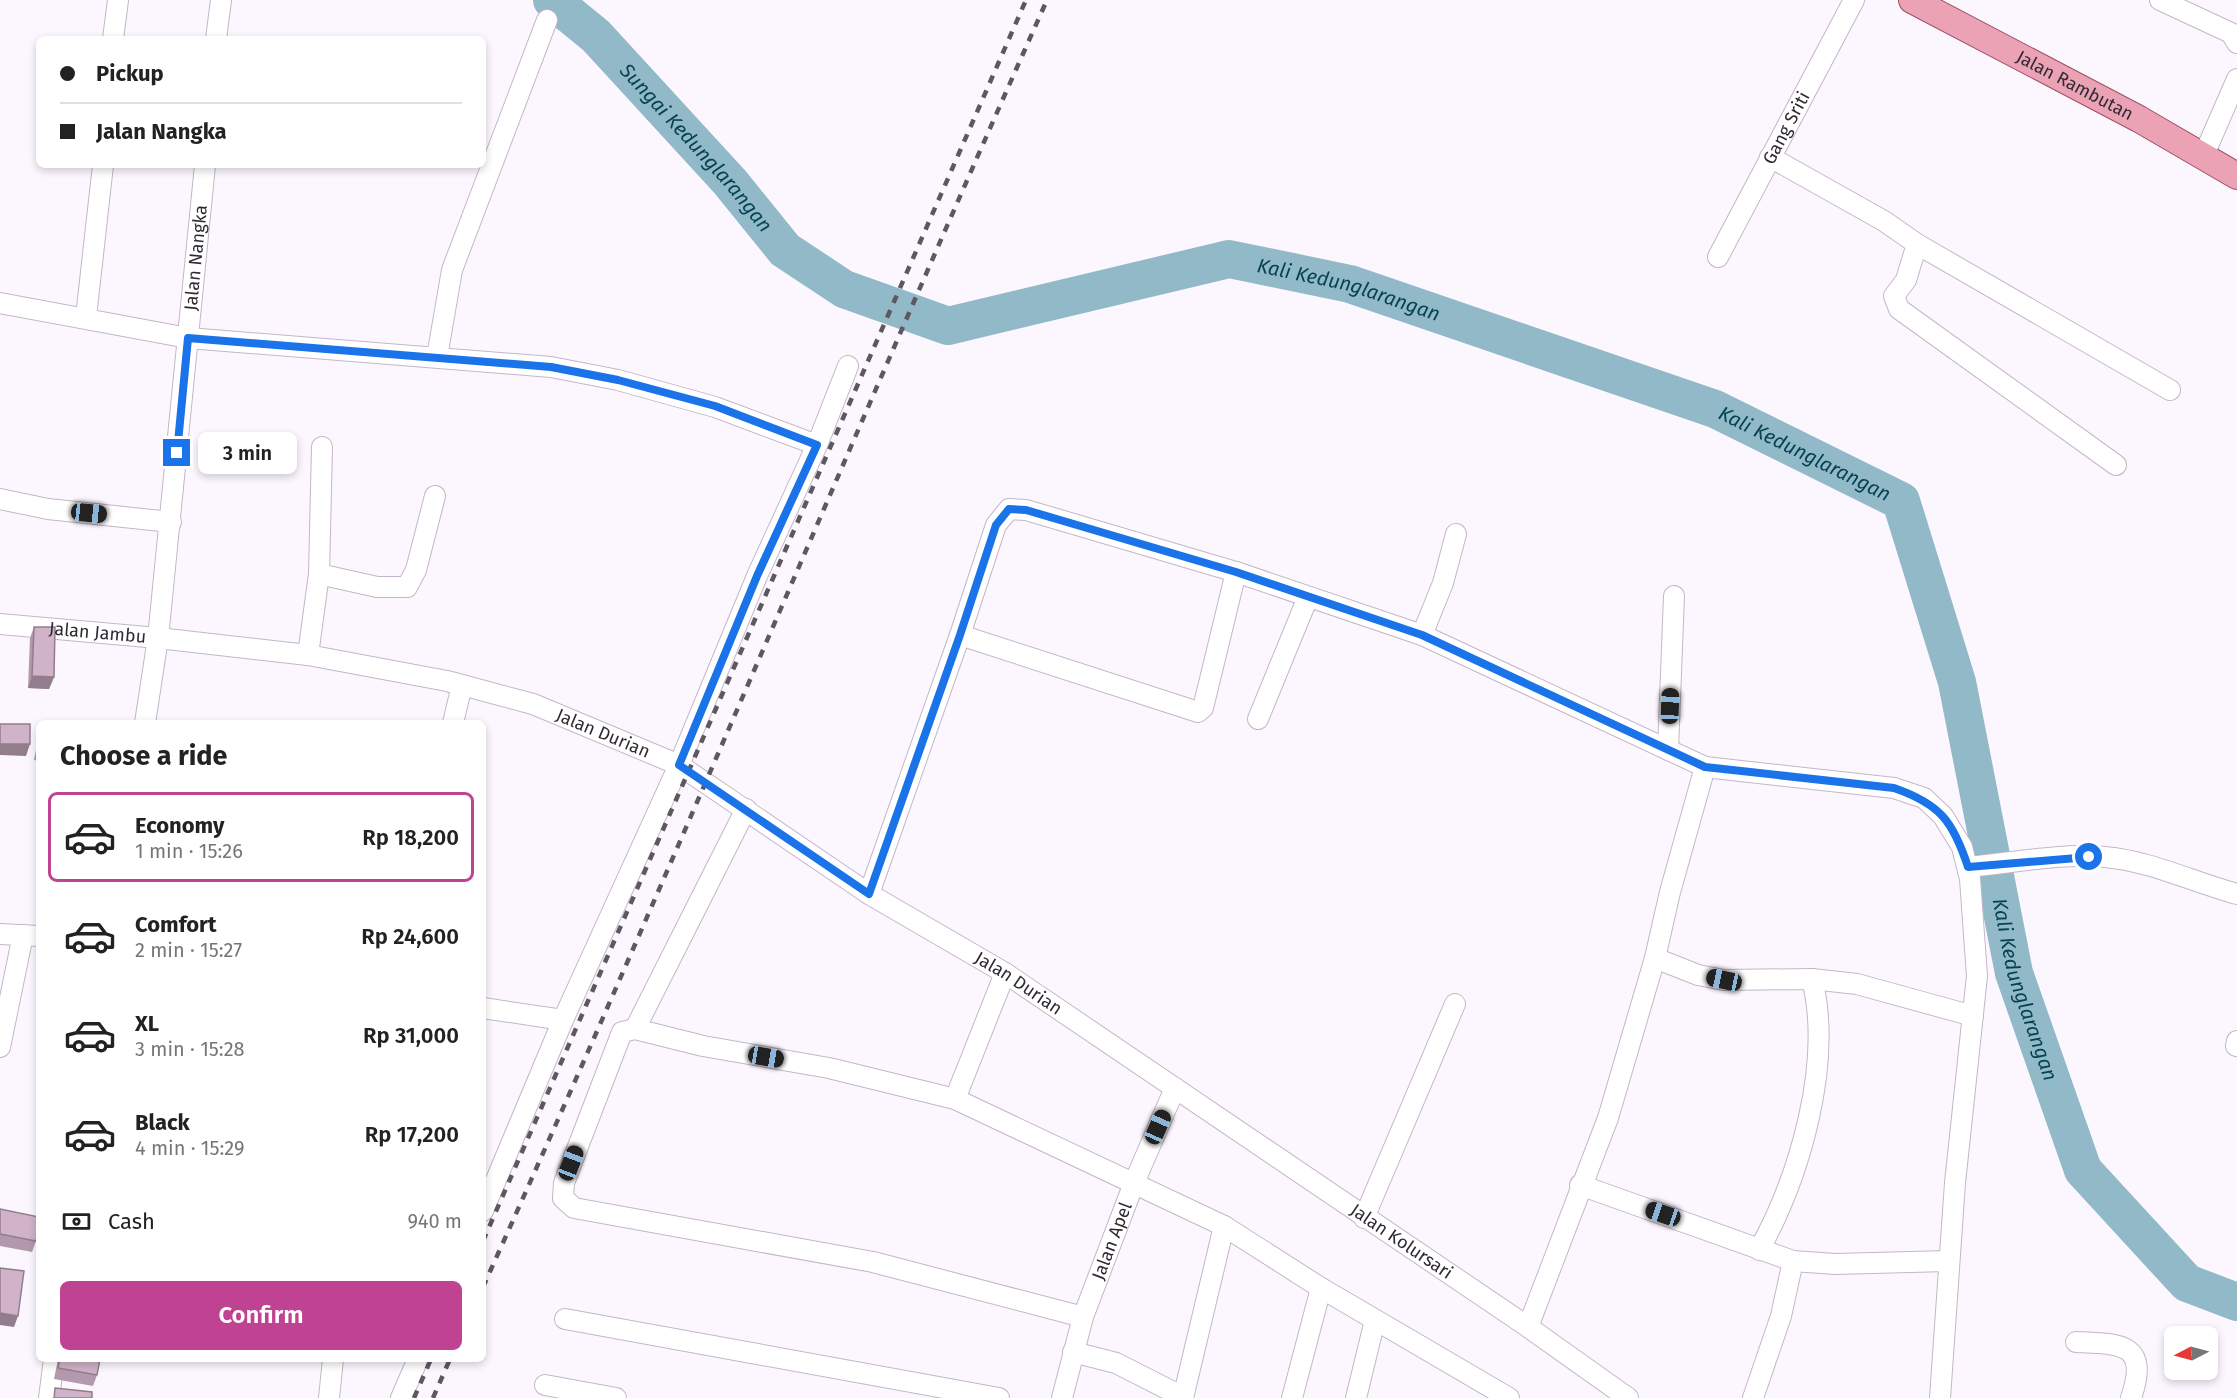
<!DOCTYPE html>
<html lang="en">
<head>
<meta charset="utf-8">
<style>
  :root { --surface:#fff; --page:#f6f6f6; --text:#222; --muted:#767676; --line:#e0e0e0; --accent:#bf4392 }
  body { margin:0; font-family:"Fira Sans",sans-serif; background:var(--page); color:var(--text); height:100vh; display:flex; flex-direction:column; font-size:22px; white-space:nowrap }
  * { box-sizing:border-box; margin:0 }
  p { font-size:20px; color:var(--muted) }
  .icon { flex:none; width:33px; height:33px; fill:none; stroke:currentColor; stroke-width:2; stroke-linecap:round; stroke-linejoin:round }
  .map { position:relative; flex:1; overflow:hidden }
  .details { position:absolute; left:36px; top:720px; width:450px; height:642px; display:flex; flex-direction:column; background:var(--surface); border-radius:9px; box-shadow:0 3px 9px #0003 }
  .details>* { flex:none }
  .banner { position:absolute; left:36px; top:36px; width:450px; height:132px; border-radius:9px; box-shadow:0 3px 9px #0003; display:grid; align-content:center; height:132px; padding:0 24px; background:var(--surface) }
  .needle { width:39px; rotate:264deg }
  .fabs { position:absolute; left:2164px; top:1326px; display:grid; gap:12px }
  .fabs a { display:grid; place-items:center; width:54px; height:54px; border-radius:9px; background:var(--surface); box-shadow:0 3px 9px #0003; font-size:30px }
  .end { position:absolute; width:27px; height:27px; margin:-14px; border:8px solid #1a73e8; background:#fff; box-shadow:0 0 0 3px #fff }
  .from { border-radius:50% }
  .bubble { position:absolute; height:42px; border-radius:9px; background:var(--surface); box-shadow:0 3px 9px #0003; font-size:20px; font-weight:600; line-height:42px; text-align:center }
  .car { position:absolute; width:18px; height:36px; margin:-18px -9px; border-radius:8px; box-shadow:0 0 4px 2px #0007; background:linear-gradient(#222 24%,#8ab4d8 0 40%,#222 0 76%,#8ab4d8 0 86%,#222 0) }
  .banner b { display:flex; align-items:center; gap:21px; height:57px; font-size:22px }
  .banner b+b { border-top:2px solid var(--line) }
  .banner i { width:15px; height:15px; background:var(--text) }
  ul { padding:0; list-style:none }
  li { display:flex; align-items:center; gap:18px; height:90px; margin:0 12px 9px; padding:0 12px; border:3px solid transparent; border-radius:9px }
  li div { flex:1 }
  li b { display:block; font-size:22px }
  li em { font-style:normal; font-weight:600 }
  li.current { border-color:var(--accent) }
  li>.icon { width:54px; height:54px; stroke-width:1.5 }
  h2 { padding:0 24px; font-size:27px; line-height:72px }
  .pay { display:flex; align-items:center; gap:15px; height:66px; padding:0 24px; font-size:22px }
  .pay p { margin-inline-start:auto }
  .button { display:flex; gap:12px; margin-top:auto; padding:12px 24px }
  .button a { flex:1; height:69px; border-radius:9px; background:var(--accent); color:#fff; font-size:24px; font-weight:600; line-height:69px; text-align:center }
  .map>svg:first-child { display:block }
</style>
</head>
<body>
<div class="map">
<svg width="2237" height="1398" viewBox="0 0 2237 1398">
  <rect width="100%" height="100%" fill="#fcf7ff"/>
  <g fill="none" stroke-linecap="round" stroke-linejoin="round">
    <path stroke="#91b9c7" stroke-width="38" id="s1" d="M552,0L596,36L730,182L785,250L844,289L948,326L1229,259L1350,284L1715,409L1901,501L1957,682L2014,973L2083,1170L2187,1283L2237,1302"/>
    <g stroke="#c4b6c9" stroke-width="22">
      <g id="minor">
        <path d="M2160,0L2231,33L2237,43"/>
        <path d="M113,39L118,0"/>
        <path d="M216,39L221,0"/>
        <path d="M1770,157L1884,221L1917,244L1906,280L1894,296L1899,309L2116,465"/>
        <path d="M2203,157L2237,79"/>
        <path d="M1917,244L2170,390"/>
        <path id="s2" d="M1718,257L1854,0"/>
        <path d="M0,303L188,338L551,367L618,380L715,407L817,445"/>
        <path d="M86,317L103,165"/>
        <path d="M437,357L452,270L547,20"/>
        <path d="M0,499L48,509L171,522"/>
        <path d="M319,574L377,587H407L416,570L435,496"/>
        <path id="s3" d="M0,624L158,638L308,655L447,681L533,704L679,765L869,894L1005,973L1528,1327L1628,1398"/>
        <path d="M960,635L1198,712L1203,708L1236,572"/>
        <path d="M1422,635L1443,583L1456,534"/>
        <path d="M308,655L319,574L322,447"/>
        <path d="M1258,719L1308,597"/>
        <path id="s4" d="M145,723L158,638L205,165"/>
        <path d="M453,723L462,685"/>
        <path d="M1668,750L1674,596"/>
        <path d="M1968,867C2012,863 2060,853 2105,857C2150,861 2193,882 2237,894"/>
        <path d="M869,894L960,635L996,525L1009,509L1026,510L1236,572L1422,635L1705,767L1894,788L1924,798L1943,816L1962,847L1970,879L1977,976L1955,1183L1940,1398"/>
        <path d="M0,934L39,936"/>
        <path d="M1655,958L1698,975L1724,980L1812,979L1857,984L1973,1016"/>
        <path d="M483,1008L563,1020"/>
        <path d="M635,1029L746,809"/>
        <path d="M2236,1046L2237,1041"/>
        <path d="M0,1047L23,935"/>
        <path d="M955,1099L1005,973"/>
        <path d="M1580,1185L1793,1261L1835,1264L1948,1261"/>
        <path d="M483,1211L563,1020L679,765L757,576L817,445L848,366"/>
        <path d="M1364,1218L1455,1004"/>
        <path d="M1759,1250C1800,1176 1833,1063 1812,979"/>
        <path d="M1083,1317L873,1262L574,1208L563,1198L564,1183L622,1032L635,1029L703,1046L829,1068L955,1099L1224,1226L1321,1288L1509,1398"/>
        <path d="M565,1319L999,1398"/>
        <path d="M1528,1327L1608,1118L1655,958L1670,892L1705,767"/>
        <path d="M2076,1342C2120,1344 2150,1342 2131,1398"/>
        <path d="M1073,1352L1116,1363L1183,1397"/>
        <path d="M545,1385L616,1398"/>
        <path d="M49,1398L54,1359"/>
        <path d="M329,1398L333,1359"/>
        <path d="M401,1398L418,1359"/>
        <path id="s5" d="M1062,1398L1083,1317L1134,1183L1175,1088"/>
        <path d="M1183,1398L1224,1226"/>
        <path d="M1292,1398L1321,1288"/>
        <path d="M1356,1398L1375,1320"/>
        <path d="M1753,1398L1781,1316L1793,1261"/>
      </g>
    </g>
    <g stroke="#a05066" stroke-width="28">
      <g id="major">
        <path id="s6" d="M1912,0L2139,119L2237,176"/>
      </g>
    </g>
    <use href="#minor" stroke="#fff" stroke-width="20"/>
    <use href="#major" stroke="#eaa2b4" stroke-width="26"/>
    <path stroke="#5d5860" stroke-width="4.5" stroke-dasharray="8 8" stroke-linecap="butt" d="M483,1241L1026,0
      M483,1287C676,860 856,427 1047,0
      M414,1398L431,1359
      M433,1398L450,1359"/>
  </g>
  <path fill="#b399ad" d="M34,627L54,677L49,689L28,688L30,638Z
    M39,735V761L34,760Z
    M0,1209L36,1241L32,1252L0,1246Z
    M58,1359H100L97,1375L93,1386L54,1379Z"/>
  <path fill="#927d8d" d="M32,676L54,677L49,689L28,688Z
    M0,744H30L26,756L0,755Z
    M0,1313L18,1316L14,1327L0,1325Z"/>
  <path fill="#d0b2c9" stroke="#927d8d" stroke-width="1.5" d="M34,627H55L54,677L32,676Z
    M0,724H30V744H0Z
    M0,1209L39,1217V1227L36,1241L0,1234Z
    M0,1268L24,1271L18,1316L0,1313Z
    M60,1359H100L97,1375L58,1368Z
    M55,1388L92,1392V1398H54Z"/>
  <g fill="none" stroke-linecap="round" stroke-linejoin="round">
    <path stroke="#1a73e8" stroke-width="8" d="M177,453L188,338L551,367L618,380L715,406L817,445L757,576L679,765L869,894L960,635L996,525L1009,509L1026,510L1236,572L1422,635L1705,767L1894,788C1940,804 1953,821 1968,867L2089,857"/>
  </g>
  <g text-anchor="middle" stroke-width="5" stroke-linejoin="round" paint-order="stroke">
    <g font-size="18" fill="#302b33" stroke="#fff">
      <text dy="6" stroke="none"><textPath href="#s6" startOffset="184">Jalan Rambutan</textPath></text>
      <text dy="6" stroke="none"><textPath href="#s2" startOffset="146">Gang Sriti</textPath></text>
      <text dy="6" stroke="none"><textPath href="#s4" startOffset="468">Jalan Nangka</textPath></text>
      <text dy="6" stroke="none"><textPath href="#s3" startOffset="98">Jalan Jambu</textPath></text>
      <text dy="6" stroke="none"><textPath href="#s3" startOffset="616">Jalan Durian</textPath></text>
      <text dy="6" stroke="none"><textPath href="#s3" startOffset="1102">Jalan Durian</textPath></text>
      <text dy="6" stroke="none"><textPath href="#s5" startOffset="165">Jalan Apel</textPath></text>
      <text dy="6" stroke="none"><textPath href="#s3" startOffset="1564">Jalan Kolursari</textPath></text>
    </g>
    <g font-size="20" font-style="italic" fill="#064252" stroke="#fff">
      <text dy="7" stroke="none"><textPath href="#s1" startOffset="207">Sungai Kedunglarangan</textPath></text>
      <text dy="7" stroke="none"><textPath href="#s1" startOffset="936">Kali Kedunglarangan</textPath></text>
      <text dy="7" stroke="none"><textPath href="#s1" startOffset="1422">Kali Kedunglarangan</textPath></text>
      <text dy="7" stroke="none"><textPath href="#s1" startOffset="2034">Kali Kedunglarangan</textPath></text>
    </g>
  </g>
</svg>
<div class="fabs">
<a><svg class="needle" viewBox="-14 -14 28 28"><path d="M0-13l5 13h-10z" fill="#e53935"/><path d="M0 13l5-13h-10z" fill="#767676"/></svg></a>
</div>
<i class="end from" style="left:2089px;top:857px"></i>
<i class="end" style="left:177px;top:453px"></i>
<div class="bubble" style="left:198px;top:432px;width:99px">3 min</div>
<i class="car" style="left:89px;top:513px;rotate:96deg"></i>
<i class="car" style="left:1670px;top:706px;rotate:2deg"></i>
<i class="car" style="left:1724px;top:980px;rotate:282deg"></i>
<i class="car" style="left:766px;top:1057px;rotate:100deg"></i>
<i class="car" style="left:1158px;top:1127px;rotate:24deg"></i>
<i class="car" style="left:571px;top:1163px;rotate:21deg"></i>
<i class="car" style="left:1663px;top:1214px;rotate:289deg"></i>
<div class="banner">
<b><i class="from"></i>Pickup</b>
<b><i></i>Jalan Nangka</b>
</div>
<section class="details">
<h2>Choose a ride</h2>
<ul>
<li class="current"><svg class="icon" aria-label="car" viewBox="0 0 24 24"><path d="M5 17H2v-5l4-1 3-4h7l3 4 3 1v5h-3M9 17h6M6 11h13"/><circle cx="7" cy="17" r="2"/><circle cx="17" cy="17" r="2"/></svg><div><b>Economy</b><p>1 min · 15:26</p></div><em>Rp 18,200</em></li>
<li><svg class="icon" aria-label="car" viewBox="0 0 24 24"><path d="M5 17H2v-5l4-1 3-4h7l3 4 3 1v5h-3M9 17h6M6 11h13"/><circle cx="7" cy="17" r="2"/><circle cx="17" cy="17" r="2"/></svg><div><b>Comfort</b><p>2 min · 15:27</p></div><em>Rp 24,600</em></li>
<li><svg class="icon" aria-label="car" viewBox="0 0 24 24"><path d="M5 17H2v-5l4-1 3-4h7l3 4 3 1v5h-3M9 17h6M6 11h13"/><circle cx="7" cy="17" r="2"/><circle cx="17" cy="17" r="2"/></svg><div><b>XL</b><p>3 min · 15:28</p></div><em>Rp 31,000</em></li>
<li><svg class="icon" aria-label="car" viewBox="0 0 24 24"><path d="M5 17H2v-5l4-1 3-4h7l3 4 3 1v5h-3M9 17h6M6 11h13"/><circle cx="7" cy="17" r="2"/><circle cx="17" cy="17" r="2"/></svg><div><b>Black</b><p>4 min · 15:29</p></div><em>Rp 17,200</em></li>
</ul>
<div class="pay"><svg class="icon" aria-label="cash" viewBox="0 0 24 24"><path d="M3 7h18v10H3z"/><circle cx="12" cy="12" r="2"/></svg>Cash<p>940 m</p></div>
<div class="button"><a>Confirm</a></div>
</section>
</div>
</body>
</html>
